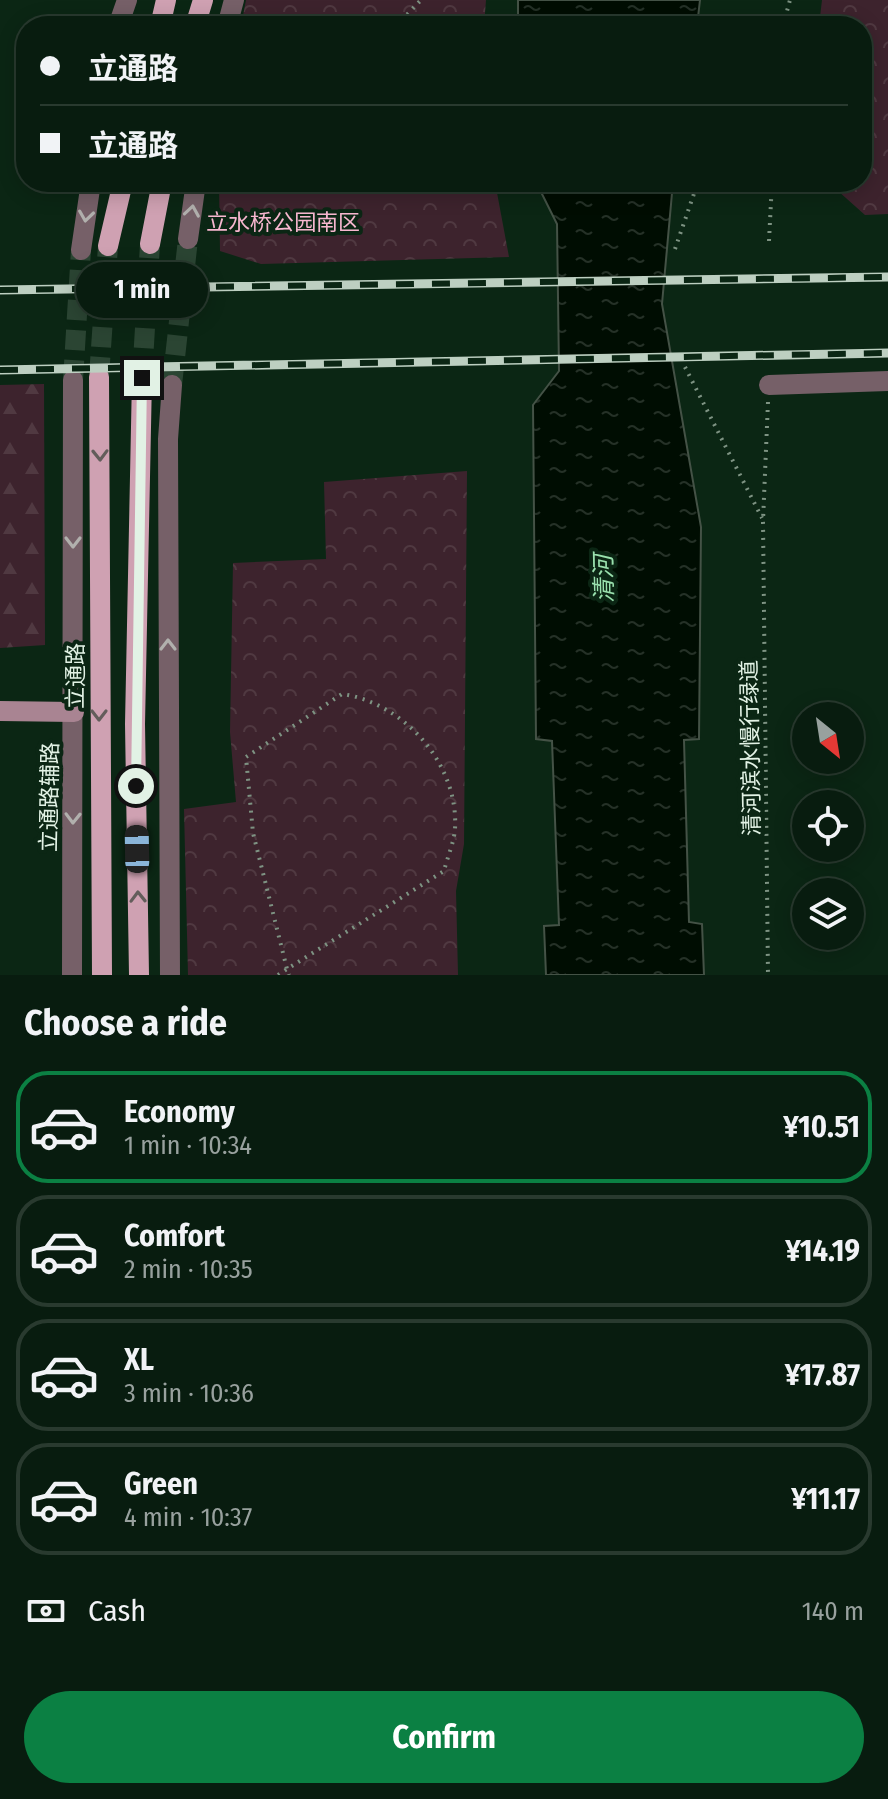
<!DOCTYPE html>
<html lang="en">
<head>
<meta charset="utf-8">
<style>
  :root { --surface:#081c0f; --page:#112518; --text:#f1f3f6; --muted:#98a19e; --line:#293a2f; --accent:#0b8043 }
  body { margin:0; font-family:"Fira Sans Condensed","Noto Sans SC",sans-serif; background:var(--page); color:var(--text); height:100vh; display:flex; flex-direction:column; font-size:30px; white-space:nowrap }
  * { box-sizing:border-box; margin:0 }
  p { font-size:26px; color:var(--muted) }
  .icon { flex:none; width:44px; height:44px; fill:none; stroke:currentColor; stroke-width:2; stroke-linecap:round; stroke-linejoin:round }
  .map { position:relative; height:975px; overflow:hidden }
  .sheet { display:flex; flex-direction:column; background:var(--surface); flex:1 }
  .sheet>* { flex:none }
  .banner { position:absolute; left:16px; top:16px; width:856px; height:176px; border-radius:32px; box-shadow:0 4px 20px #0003,0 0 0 2px var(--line); display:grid; align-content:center; height:176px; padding:0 24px; background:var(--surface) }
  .needle { width:52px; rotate:150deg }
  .fabs { position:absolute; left:792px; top:702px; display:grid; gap:16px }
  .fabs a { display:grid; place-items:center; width:72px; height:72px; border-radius:50%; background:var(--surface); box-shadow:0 4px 20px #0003,0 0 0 2px var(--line); font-size:40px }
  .end { position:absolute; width:36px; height:36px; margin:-18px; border:10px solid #e2f2e5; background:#111; box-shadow:0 0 0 4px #111 }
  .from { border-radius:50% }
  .bubble { position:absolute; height:56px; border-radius:28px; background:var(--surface); box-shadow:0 4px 20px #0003,0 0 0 2px var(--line); font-size:26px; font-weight:700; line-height:56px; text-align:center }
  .car { position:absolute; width:24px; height:48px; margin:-24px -12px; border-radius:10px; box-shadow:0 0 6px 2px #0007; background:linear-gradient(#222 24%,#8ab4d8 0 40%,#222 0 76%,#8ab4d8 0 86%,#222 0) }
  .banner b { display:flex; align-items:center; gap:28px; height:76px; font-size:30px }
  .banner b+b { border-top:2px solid var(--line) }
  .banner i { width:20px; height:20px; background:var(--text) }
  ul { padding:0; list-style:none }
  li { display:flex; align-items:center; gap:24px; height:112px; margin:0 16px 12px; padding:0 8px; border:4px solid var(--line); border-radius:32px }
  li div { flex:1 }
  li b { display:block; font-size:30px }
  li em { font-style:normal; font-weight:700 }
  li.selected { border-color:var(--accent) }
  li>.icon { width:72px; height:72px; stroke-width:1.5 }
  h2 { padding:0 24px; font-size:36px; line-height:96px }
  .pay { display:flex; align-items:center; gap:20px; height:88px; padding:0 24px; font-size:30px }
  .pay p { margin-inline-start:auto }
  .primary-button { display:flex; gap:16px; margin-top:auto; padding:16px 24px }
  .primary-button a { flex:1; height:92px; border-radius:48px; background:var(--accent); color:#fff; font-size:32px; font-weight:700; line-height:92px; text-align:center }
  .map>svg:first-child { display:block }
</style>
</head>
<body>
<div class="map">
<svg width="888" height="975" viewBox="0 0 888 975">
  <defs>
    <pattern id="forest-firs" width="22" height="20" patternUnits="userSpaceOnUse" patternTransform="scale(2)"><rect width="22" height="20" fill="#3d232d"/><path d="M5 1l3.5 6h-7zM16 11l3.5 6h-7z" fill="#503941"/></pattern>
    <pattern id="park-crowns" width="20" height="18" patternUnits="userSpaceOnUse" patternTransform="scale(2)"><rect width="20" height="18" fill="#3d232d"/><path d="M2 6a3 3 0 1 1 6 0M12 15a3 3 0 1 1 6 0" fill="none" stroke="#503941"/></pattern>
    <pattern id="water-ripples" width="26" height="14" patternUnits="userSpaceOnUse" patternTransform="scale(2)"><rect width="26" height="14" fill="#000d02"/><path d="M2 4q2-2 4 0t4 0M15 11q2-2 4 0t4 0" fill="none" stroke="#253127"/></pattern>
  </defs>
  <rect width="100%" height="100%" fill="#0b2614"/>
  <path fill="url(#forest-firs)" d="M44,384L45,645L0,648V385Z"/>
  <path fill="url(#park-crowns)" d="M246,0H486L484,26H241Z
    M822,0H888V214L865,215L828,182H862V26H819Z
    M219,182H495L509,257L261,264L220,251Z
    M467,471L464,844L456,891L458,975H188L184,809L236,802L230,732L233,563L326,559L324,482Z"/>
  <path fill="url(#water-ripples)" stroke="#445246" stroke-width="2" d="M518,0H700L697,26H518Z
    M536,182H673L662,304L701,527L699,739L684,740L689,922L702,924L704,975H546L544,926L559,925L552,741L536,739L533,405L559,371L557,224Z"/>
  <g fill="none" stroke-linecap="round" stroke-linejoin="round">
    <path stroke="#2b4533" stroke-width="20" stroke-dasharray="20 10" stroke-linecap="butt" d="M73,380L81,250
      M172,385L188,239"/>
    <path stroke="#2b4533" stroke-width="20" stroke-dasharray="20 10" stroke-linecap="butt" d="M99,377L108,246
      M142,378L150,244"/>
    <path stroke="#7e9383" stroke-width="4" stroke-dasharray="2 6" stroke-linecap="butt" d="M396,26L421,0
      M783,26L790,0
      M769,241L772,182
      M675,249L698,182
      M685,367L762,518
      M768,402L763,521L768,975
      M278,975L287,969L444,871C447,858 454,843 455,829C459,764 404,703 342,694L246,757L253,833L287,969L289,975"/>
    <path stroke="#766068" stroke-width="20" d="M118,26L127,0
      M227,26L234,0
      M188,239L196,182
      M81,250L91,182
      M769,385L888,381
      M72,975L73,380
      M170,975L168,439L172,385"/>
    <path stroke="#a98492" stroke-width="20" d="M0,711L74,712"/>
    <path stroke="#cfa1b2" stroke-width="20" d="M160,26L166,0
      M195,26L203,0
      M150,244L162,182
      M108,246L123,182
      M99,377L102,975
      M139,975L135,724L142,378"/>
    <g stroke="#bdcfc1" stroke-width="9">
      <path id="rail" d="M0,290L888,277
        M0,370L888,353"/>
    </g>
    <use href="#rail" stroke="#0b2614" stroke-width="6" stroke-dasharray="18" stroke-linecap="butt"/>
  </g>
  <defs><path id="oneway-chevron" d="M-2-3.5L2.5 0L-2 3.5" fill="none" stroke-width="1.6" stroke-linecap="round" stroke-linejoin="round" transform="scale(2)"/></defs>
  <g stroke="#b1b0ad">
    <use href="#oneway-chevron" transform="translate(192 211) rotate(-81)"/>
    <use href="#oneway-chevron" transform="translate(86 216) rotate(98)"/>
    <use href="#oneway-chevron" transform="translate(73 542) rotate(90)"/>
    <use href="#oneway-chevron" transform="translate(168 645) rotate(-90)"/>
    <use href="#oneway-chevron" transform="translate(73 818) rotate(91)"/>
  </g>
  <g stroke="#635d5b">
    <use href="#oneway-chevron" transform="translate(100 455) rotate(89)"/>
    <use href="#oneway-chevron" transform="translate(99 715) rotate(90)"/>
    <use href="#oneway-chevron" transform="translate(138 897) rotate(-91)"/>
  </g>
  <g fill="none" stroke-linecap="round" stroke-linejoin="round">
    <path stroke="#e2f2e5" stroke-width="10" d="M136,786L142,378"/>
  </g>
  <g text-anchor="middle" stroke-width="8" stroke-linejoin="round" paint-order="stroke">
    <g font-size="22" fill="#f7b7cf" stroke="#0b2614">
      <text x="283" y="230">立水桥公园南区</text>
    </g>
    <g font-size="22" fill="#e2f2e5" stroke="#0b2614">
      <text transform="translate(75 676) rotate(-90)" y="8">立通路</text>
      <text transform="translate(750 748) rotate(-91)" y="8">清河滨水慢行绿道</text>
      <text transform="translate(49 797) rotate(-89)" y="8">立通路辅路</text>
    </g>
    <g font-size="24" font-style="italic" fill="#9ae1ae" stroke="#0b2614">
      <text transform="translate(604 579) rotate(-91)" y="8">清河</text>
    </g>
  </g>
</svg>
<div class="fabs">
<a><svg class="needle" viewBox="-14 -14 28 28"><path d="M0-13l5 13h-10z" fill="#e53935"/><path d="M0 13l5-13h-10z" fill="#98a19e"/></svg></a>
<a><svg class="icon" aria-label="locate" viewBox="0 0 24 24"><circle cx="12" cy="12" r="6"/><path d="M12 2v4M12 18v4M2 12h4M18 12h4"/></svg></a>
<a><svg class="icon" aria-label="layers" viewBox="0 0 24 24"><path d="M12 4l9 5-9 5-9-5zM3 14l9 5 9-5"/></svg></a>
</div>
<i class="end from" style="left:136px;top:786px"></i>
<i class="end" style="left:142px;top:378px"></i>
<div class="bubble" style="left:76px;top:262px;width:132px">1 min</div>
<i class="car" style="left:137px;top:849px;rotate:359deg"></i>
<div class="banner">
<b><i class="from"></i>立通路</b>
<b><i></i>立通路</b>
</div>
</div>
<section class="sheet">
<h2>Choose a ride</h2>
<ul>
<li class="selected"><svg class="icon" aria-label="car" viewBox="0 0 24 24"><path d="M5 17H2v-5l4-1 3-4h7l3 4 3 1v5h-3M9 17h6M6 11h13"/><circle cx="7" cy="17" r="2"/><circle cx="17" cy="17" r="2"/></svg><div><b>Economy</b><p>1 min · 10:34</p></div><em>¥10.51</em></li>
<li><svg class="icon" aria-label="car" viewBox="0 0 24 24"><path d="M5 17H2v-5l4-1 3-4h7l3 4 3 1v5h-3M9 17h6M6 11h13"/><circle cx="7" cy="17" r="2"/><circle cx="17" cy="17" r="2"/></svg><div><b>Comfort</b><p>2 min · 10:35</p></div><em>¥14.19</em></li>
<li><svg class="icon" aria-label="car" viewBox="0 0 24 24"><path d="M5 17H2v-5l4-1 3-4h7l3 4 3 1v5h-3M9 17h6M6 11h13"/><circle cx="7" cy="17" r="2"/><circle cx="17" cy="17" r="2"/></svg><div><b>XL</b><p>3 min · 10:36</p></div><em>¥17.87</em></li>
<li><svg class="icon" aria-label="car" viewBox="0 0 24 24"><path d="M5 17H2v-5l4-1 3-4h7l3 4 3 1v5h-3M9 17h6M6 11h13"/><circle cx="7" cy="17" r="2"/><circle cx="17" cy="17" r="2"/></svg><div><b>Green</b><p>4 min · 10:37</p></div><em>¥11.17</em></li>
</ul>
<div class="pay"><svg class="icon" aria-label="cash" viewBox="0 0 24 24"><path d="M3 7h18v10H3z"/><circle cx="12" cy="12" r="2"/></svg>Cash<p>140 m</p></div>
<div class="primary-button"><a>Confirm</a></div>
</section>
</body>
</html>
